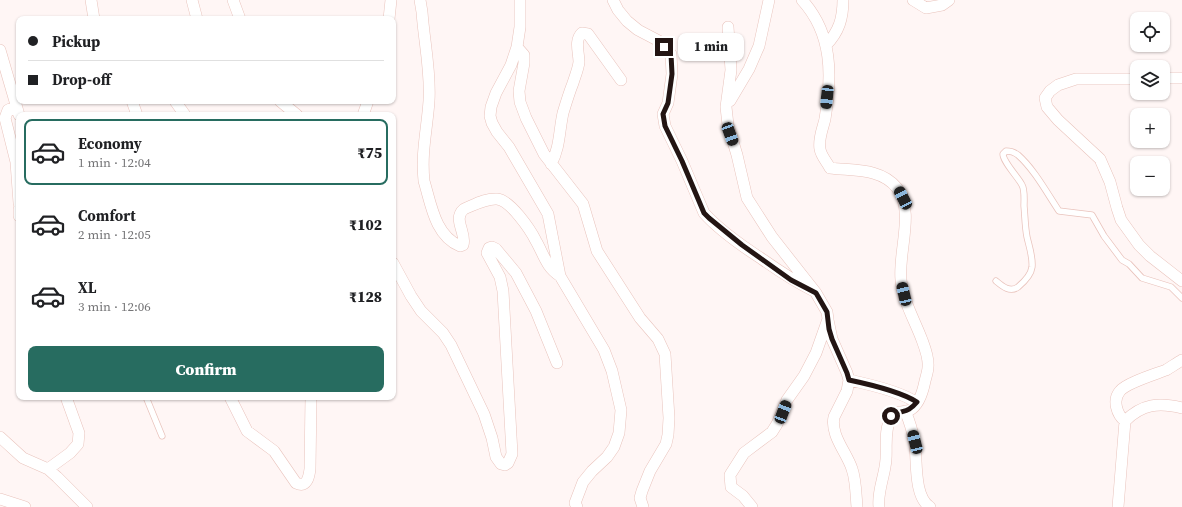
<!DOCTYPE html>
<html lang="en">
<head>
<meta charset="utf-8">
<style>
  :root { --surface:#fff; --page:#f6f6f6; --text:#202124; --muted:#757577; --line:#e0e0e0; --accent:#276c60 }
  body { margin:0; font-family:"Source Serif 4",serif; background:var(--page); color:var(--text); height:100vh; display:flex; flex-direction:column; font-size:15px; white-space:nowrap }
  * { box-sizing:border-box; margin:0 }
  p { font-size:13px; color:var(--muted) }
  .icon { flex:none; width:22px; height:22px; fill:none; stroke:currentColor; stroke-width:2; stroke-linecap:round; stroke-linejoin:round }
  .map { position:relative; flex:1; overflow:hidden }
  .panel { position:absolute; left:16px; top:112px; width:380px; height:288px; display:flex; flex-direction:column; background:var(--surface); border-radius:8px; box-shadow:0 1px 3px #0004 }
  .panel>* { flex:none }
  .top-card { position:absolute; left:16px; top:16px; width:380px; height:88px; border-radius:8px; box-shadow:0 1px 3px #0004; display:grid; align-content:center; height:88px; padding:0 12px; background:var(--surface) }
  .controls { position:absolute; left:1130px; top:12px; display:grid; gap:8px }
  .controls a { display:grid; place-items:center; width:40px; height:40px; border-radius:8px; background:var(--surface); box-shadow:0 1px 3px #0004; font-size:20px }
  .end { position:absolute; width:18px; height:18px; margin:-9px; border:5px solid #231513; background:#fff; box-shadow:0 0 0 2px #fff }
  .from { border-radius:50% }
  .bubble { position:absolute; height:28px; border-radius:8px; background:var(--surface); box-shadow:0 1px 3px #0004; font-size:13px; font-weight:800; line-height:28px; text-align:center }
  .car { position:absolute; width:12px; height:24px; margin:-12px -6px; border-radius:5px; box-shadow:0 0 3px 1px #0007; background:linear-gradient(#222 24%,#8ab4d8 0 40%,#222 0 76%,#8ab4d8 0 86%,#222 0) }
  .top-card b { display:flex; align-items:center; gap:14px; height:38px; font-size:15px }
  .top-card b+b { border-top:1px solid var(--line) }
  .top-card i { width:10px; height:10px; background:var(--text) }
  ul { padding:7px 0 0; list-style:none }
  li { display:flex; align-items:center; gap:12px; height:66px; margin:0 8px 6px; padding:0 4px; border:2px solid transparent; border-radius:8px }
  li div { flex:1 }
  li b { display:block; font-size:15px }
  li em { font-style:normal; font-weight:800 }
  li.on { border-color:var(--accent) }
  li>.icon { width:36px; height:36px; stroke-width:1.5 }
  .action { display:flex; gap:8px; margin-top:auto; padding:8px 12px }
  .action a { flex:1; height:46px; border-radius:8px; background:var(--accent); color:#fff; font-size:16px; font-weight:800; line-height:46px; text-align:center }
  .map>svg:first-child { display:block }
</style>
</head>
<body>
<div class="map">
<svg width="1182" height="507" viewBox="0 0 1182 507">
  <rect width="100%" height="100%" fill="#fff6f5"/>
  <g fill="none" stroke-linecap="round" stroke-linejoin="round">
    <g stroke="#e9c3bc" stroke-width="7">
      <path id="service" d="M996,281C1002,286 1010,293 1018,287C1024,282 1031,275 1032,267C1033,257 1029,246 1027,237C1025,227 1025,216 1024,206C1024,200 1025,190 1022,185C1018,177 1003,162 1003,154L1006,151C1011,151 1014,152 1018,155C1034,169 1047,193 1059,211L1092,215L1104,236L1122,260L1129,264L1142,278L1171,287L1182,298
        M146,397L162,436"/>
    </g>
    <g stroke="#e9c3bc" stroke-width="12">
      <path id="minor" d="M91,0L94,19
        M192,0L197,19
        M233,0L240,19
        M420,0L422,12C424,41 431,72 429,101C427,130 421,152 424,181C431,204 435,236 460,246L463,245C467,233 452,219 464,209C474,205 486,198 497,199C510,200 530,229 536,241C544,255 546,267 560,276
        M520,0V27L517,47L511,65L496,93L491,107L490,116L492,123L497,132L509,147L548,214L560,276L604,350L612,371L621,410L619,433L614,447L607,457L592,471L583,482L575,503L577,507
        M613,0L618,10L627,21L638,30L659,41L671,54L672,74L668,103L663,114L665,126L682,161L704,213C720,231 742,246 762,259C779,271 794,281 812,290
        M802,0C833,34 832,76 825,119C823,128 818,139 820,149C821,156 827,162 830,168C854,171 881,168 897,188C915,211 898,252 901,280C903,301 915,321 922,340C925,348 929,358 928,367C928,371 926,377 925,381C923,391 919,405 910,410C903,413 895,410 891,418C884,429 887,447 886,459C885,476 877,491 879,507
        M913,0L926,8L942,5L949,0
        M389,19L391,0
        M728,27L731,70L726,107L728,125L737,155L747,198L772,237L816,293L827,312L828,319L816,353L804,376L787,400L777,424L772,432L744,453L730,475L731,487L743,496L752,507
        M826,45C839,32 843,18 843,0
        M517,47L524,55V63L519,91L520,102L526,118L544,154L583,204L597,251L640,318L658,339L665,354L669,418L668,435L666,444L650,471L642,491L640,498L643,507
        M0,50L19,115
        M1163,78H1182
        M1137,79H1076L1058,85L1050,91L1045,98L1047,107L1058,120L1100,159L1110,182L1117,208L1121,220L1139,245L1150,256L1182,281
        M132,101L137,115
        M175,101L185,115
        M280,101L297,115
        M730,101L749,69L759,46L769,0
        M18,111L10,109L8,110L5,118L16,162L19,203
        M363,115L368,101
        M551,164C560,148 559,131 563,113C566,103 569,93 573,83C575,76 578,70 579,62C579,53 574,40 582,33L588,34L621,80
        M19,209V216
        M393,263L411,296L421,311L443,333L451,345L484,414L492,438L496,457L501,464L505,465L508,463L512,454L503,291L500,277L487,253L489,248L492,247L496,249L516,273L536,311L557,363
        M828,320L832,339L847,373L849,380L847,391L834,417C830,435 847,453 852,469C856,480 856,496 857,507
        M849,380C868,384 902,392 917,403
        M230,397L247,431L274,451L296,483C307,488 309,477 310,469L311,397
        M905,411C910,422 913,433 915,445C917,462 914,497 930,507
        M1125,421C1117,415 1112,400 1120,391C1126,383 1156,374 1166,370C1171,367 1177,363 1182,360
        M0,437L23,458L48,469L57,477L87,507
        M48,469L70,453L78,444L79,433L66,397
        M0,499L25,507
        M1118,507L1125,421C1142,404 1159,402 1182,408"/>
    </g>
    <use href="#service" stroke="#fff" stroke-width="5.5"/>
    <use href="#minor" stroke="#fff" stroke-width="11"/>
  </g>
  <g fill="none" stroke-linecap="round" stroke-linejoin="round">
    <path stroke="#231513" stroke-width="5" d="M664,47L671,54L672,74L668,103L663,114L665,126L682,161L704,213L709,218L742,245L791,280L816,293L827,312L829,329L832,339L847,373L849,380C868,384 901,392 917,402C907,414 903,409 891,416"/>
  </g>
</svg>
<div class="controls">
<a><svg class="icon" aria-label="locate" viewBox="0 0 24 24"><circle cx="12" cy="12" r="6"/><path d="M12 2v4M12 18v4M2 12h4M18 12h4"/></svg></a>
<a><svg class="icon" aria-label="layers" viewBox="0 0 24 24"><path d="M12 4l9 5-9 5-9-5zM3 14l9 5 9-5"/></svg></a>
<a>+</a>
<a>−</a>
</div>
<i class="end from" style="left:891px;top:416px"></i>
<i class="end" style="left:664px;top:47px"></i>
<div class="bubble" style="left:678px;top:33px;width:66px">1 min</div>
<i class="car" style="left:827px;top:97px;rotate:186deg"></i>
<i class="car" style="left:730px;top:134px;rotate:160deg"></i>
<i class="car" style="left:903px;top:198px;rotate:333deg"></i>
<i class="car" style="left:904px;top:294px;rotate:347deg"></i>
<i class="car" style="left:783px;top:412px;rotate:21deg"></i>
<i class="car" style="left:915px;top:442px;rotate:346deg"></i>
<div class="top-card">
<b><i class="from"></i>Pickup</b>
<b><i></i>Drop-off</b>
</div>
<section class="panel">
<ul>
<li class="on"><svg class="icon" aria-label="car" viewBox="0 0 24 24"><path d="M5 17H2v-5l4-1 3-4h7l3 4 3 1v5h-3M9 17h6M6 11h13"/><circle cx="7" cy="17" r="2"/><circle cx="17" cy="17" r="2"/></svg><div><b>Economy</b><p>1 min · 12:04</p></div><em>₹75</em></li>
<li><svg class="icon" aria-label="car" viewBox="0 0 24 24"><path d="M5 17H2v-5l4-1 3-4h7l3 4 3 1v5h-3M9 17h6M6 11h13"/><circle cx="7" cy="17" r="2"/><circle cx="17" cy="17" r="2"/></svg><div><b>Comfort</b><p>2 min · 12:05</p></div><em>₹102</em></li>
<li><svg class="icon" aria-label="car" viewBox="0 0 24 24"><path d="M5 17H2v-5l4-1 3-4h7l3 4 3 1v5h-3M9 17h6M6 11h13"/><circle cx="7" cy="17" r="2"/><circle cx="17" cy="17" r="2"/></svg><div><b>XL</b><p>3 min · 12:06</p></div><em>₹128</em></li>
</ul>
<div class="action"><a>Confirm</a></div>
</section>
</div>
</body>
</html>
